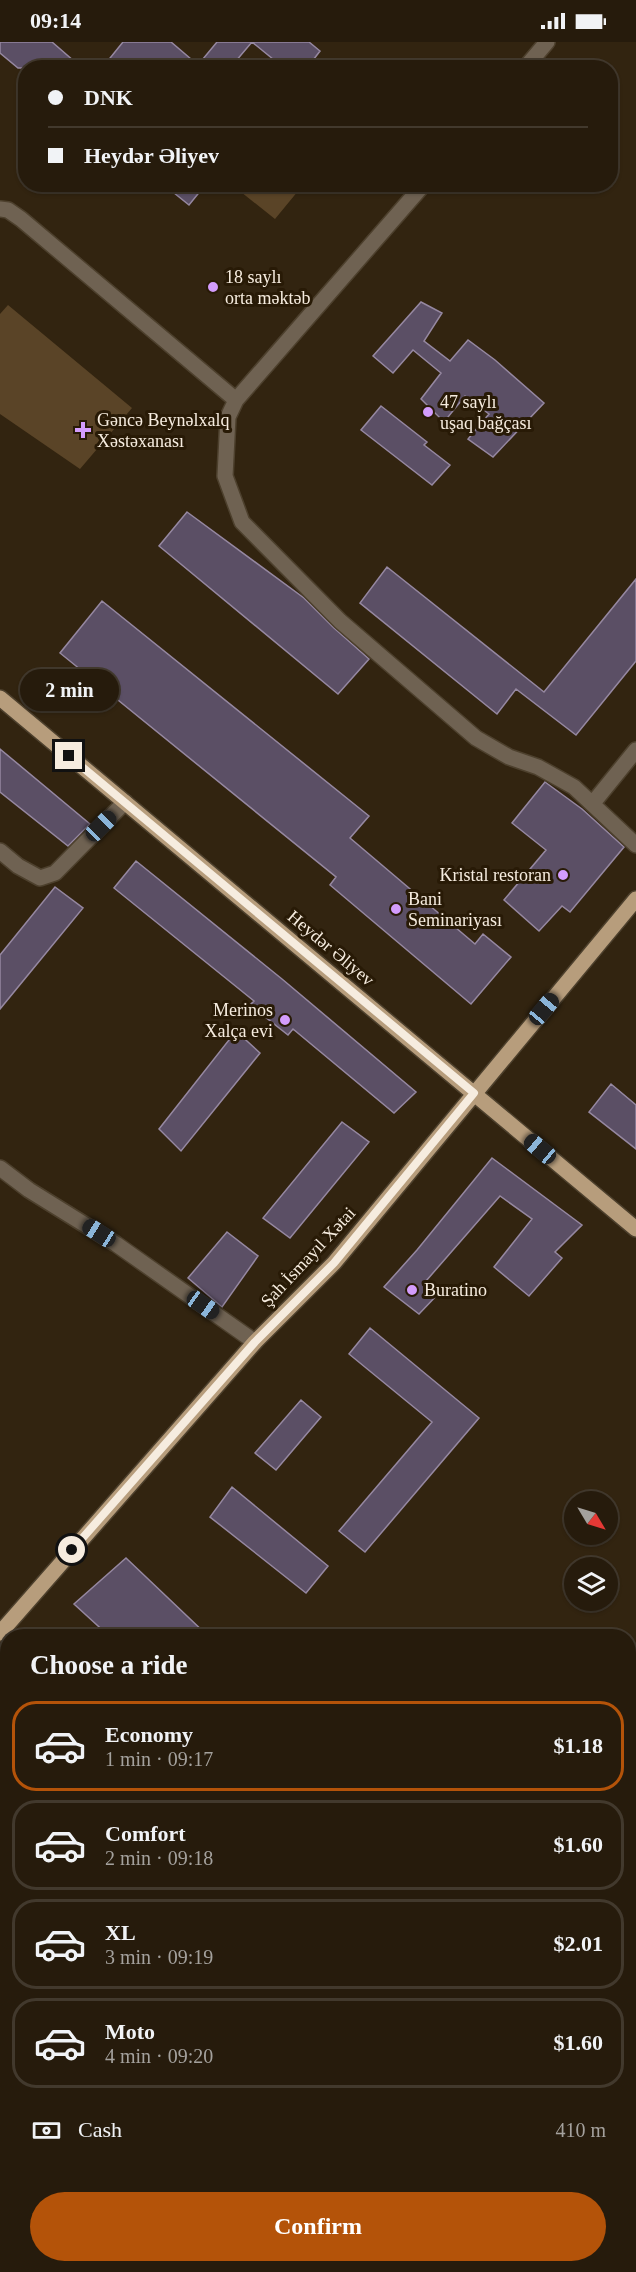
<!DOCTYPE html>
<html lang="en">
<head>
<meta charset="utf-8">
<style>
  :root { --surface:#261b0c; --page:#2e2415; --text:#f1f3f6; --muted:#a4a19d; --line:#42392d; --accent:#b45309 }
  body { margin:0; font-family:"Times New Roman",serif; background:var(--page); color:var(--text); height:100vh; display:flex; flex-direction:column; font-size:22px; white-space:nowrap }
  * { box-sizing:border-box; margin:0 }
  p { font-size:20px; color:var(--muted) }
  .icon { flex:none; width:33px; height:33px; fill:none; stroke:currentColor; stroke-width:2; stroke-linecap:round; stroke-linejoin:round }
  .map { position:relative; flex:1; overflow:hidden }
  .drawer { position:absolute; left:0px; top:1587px; width:636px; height:644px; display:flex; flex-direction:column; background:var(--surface); border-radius:24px 24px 0 0; box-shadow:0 2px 4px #0004,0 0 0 2px var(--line) }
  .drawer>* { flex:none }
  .banner { position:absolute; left:18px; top:18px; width:600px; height:132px; border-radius:24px; box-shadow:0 2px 4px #0004,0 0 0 2px var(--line); display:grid; align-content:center; height:132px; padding:0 30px; background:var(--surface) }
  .needle { width:39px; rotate:128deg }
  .controls { position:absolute; left:564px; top:1449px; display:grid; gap:12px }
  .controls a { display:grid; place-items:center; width:54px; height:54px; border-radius:50%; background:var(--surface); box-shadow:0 2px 4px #0004,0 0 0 2px var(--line); font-size:30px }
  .end { position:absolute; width:27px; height:27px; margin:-14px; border:8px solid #f6ecdf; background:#111; box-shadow:0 0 0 3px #111 }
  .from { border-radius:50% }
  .bubble { position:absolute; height:42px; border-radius:21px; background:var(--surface); box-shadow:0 2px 4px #0004,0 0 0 2px var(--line); font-size:20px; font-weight:700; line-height:42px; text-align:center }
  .car { position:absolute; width:18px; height:36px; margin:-18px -9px; border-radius:8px; box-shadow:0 0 4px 2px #0007; background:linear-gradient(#222 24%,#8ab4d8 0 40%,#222 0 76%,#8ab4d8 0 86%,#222 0) }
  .banner b { display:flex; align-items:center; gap:21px; height:57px; font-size:22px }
  .banner b+b { border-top:2px solid var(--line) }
  .banner i { width:15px; height:15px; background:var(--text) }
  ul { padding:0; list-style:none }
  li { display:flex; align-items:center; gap:18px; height:90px; margin:0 12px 9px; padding:0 18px; border:3px solid var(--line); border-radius:24px }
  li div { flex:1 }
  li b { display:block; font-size:22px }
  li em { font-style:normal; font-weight:700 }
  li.active { border-color:var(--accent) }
  li>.icon { width:54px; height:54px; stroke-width:1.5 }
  h2 { padding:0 30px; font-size:27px; line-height:72px }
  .pay { display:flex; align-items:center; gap:15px; height:66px; padding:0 30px; font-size:22px }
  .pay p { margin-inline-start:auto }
  .action { display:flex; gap:12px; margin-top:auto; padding:12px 30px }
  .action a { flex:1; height:69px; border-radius:36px; background:var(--accent); color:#fff; font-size:24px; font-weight:700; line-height:69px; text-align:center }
  .status { display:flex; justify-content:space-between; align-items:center; height:42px; padding:0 30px; background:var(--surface); direction:ltr }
  .status svg { height:16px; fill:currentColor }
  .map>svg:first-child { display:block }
</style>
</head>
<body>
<div class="status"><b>09:14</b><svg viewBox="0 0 49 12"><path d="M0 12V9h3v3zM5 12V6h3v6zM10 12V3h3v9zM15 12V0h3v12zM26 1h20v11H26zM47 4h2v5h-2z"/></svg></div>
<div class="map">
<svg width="636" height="2230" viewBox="0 0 636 2230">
  <rect width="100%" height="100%" fill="#322410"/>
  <path fill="#5a4427" d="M239,143V142L303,143L275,177L236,146Z
    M8,263L132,366L80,427L0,372V272Z
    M7,1647V1688L0,1697V1656Z"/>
  <path fill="#5b4f65" stroke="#9688a1" stroke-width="1.5" d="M0,0H52L82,26H18L0,11Z
    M123,0H171L198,23L217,0H252L230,26H162L151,17L144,26H102Z
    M252,0H309L320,9L307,26H284Z
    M163,142H206L189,163Z
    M421,260L442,271L424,299L450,319L468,298L495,318L544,361L493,415L468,397L489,372L465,354L444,380L421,357L441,331L413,308L393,331L373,314Z
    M381,364L427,400L424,403L450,423L432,443L361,388Z
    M187,470L304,556L334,586L369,617L338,652L159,504Z
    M387,525L544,650L636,537V619L576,693L516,647L497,672L360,561Z
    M102,559L369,774L350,796L475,902L483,892L511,915L471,962L330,843L336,835L60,611Z
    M0,707L90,782L68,804L0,750Z
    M545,740L582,767L624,805L570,870L562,864L539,889L504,858L546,808L512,781Z
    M136,819L282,937L416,1050L394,1071L293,987L288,993L250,963L254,959L114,846Z
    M55,845L83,866L0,967V913Z
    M236,989L260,1011L181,1109L159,1087Z
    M611,1042L636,1063V1107L589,1070Z
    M342,1080L369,1100L290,1196L263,1176Z
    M492,1116L582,1183L555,1210L562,1216L529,1254L494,1225L532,1177L500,1154L426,1239L439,1251L419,1272L384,1245L417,1208Z
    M227,1190L258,1214L222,1265L188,1236Z
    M370,1286L479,1376L365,1510L339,1489L432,1380L349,1312Z
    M301,1358L321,1375L276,1428L255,1411Z
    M232,1445L328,1524L306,1551L210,1475Z
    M126,1516L208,1594H109L74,1562Z"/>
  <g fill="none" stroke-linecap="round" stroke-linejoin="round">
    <g stroke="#4d402d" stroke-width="18">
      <path id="minor" d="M525,26L547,0
        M424,142L236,358L228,375L225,434L242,480L340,579L476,696L509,715L538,725L574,745L636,803
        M0,167L8,168L21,177L236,358
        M593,761L636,708
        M0,809L18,824L40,836L55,831L125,760
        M0,1126L29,1148L116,1202L255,1300"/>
    </g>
    <g stroke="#4d402d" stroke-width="18">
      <path id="primary" d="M0,656L636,1187
        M0,1591L255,1300L334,1221L636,857"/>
    </g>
    <use href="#minor" stroke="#6f6252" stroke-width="15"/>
    <use href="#primary" stroke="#b79d7c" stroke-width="15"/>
    <g stroke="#cec3b5" stroke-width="7">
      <path id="rail" d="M0,1970L8,1977
        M265,2223L272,2230"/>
    </g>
    <use href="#rail" stroke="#281a06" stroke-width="4.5" stroke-dasharray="14" stroke-linecap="butt"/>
  </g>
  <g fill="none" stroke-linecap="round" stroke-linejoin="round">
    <path stroke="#f6ecdf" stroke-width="8" d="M69,714L474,1051L334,1221L255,1300L72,1508"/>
  </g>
  <g fill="#d39cfc" stroke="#281a06" stroke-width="2">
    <circle cx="213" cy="245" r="6"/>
    <circle cx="428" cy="370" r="6"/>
    <path d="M80 379h6v6h6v6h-6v6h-6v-6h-6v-6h6z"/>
    <circle cx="563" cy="833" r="6"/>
    <circle cx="396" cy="867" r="6"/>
    <circle cx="285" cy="978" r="6"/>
    <circle cx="412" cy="1248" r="6"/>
  </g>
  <g text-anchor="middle" stroke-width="6" stroke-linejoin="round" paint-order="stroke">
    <g font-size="18" fill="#f6ecdf" stroke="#281a06" text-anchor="start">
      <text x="225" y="241">18 saylı<tspan x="225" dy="21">orta məktəb</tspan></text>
      <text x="440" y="366">47 saylı<tspan x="440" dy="21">uşaq bağçası</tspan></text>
      <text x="97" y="384">Gəncə Beynəlxalq<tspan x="97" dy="21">Xəstəxanası</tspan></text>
      <text x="551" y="839" text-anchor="end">Kristal restoran</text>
      <text x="408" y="863">Bani<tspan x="408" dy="21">Seminariyası</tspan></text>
      <text x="273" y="974" text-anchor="end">Merinos<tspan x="273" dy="21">Xalça evi</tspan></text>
      <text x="424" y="1254">Buratino</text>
    </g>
    <g font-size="18" fill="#f6ecdf" stroke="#281a06">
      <text transform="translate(331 906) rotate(40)" y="6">Heydər Əliyev</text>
      <text transform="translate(308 1215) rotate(-47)" y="6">Şah İsmayıl Xətai</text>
    </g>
  </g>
</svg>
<div class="controls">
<a><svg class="needle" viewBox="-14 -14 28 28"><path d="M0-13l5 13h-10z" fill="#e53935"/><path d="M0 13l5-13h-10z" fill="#a4a19d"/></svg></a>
<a><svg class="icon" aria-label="layers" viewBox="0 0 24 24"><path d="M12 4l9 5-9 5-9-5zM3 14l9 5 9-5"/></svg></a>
</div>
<i class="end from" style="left:72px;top:1508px"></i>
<i class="end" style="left:69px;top:714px"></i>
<div class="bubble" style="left:20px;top:627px;width:99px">2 min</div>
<i class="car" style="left:101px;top:784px;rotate:45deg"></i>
<i class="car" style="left:544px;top:967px;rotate:40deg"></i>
<i class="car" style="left:540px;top:1107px;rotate:310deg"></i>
<i class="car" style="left:99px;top:1191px;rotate:302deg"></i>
<i class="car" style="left:203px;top:1263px;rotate:125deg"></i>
<div class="banner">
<b><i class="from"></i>DNK</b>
<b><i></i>Heydər Əliyev</b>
</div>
<section class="drawer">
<h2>Choose a ride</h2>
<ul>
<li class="active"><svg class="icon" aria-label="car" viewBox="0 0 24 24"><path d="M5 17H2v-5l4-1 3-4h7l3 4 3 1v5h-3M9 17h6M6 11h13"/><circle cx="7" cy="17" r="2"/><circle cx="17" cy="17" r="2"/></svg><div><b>Economy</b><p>1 min · 09:17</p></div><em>$1.18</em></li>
<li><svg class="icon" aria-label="car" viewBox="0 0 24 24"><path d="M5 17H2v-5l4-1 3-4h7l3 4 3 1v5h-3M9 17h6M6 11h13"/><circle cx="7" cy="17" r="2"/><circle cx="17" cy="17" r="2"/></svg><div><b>Comfort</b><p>2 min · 09:18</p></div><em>$1.60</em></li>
<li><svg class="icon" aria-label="car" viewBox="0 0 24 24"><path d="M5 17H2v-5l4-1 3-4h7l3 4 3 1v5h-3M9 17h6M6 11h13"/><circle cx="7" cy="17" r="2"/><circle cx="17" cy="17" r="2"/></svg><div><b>XL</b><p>3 min · 09:19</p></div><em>$2.01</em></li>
<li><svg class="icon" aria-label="car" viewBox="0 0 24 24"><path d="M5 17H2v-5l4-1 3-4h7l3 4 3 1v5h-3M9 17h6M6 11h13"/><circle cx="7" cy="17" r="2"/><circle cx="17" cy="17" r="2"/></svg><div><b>Moto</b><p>4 min · 09:20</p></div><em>$1.60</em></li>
</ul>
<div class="pay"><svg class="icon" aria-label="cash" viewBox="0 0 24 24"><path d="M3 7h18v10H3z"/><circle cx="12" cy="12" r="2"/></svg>Cash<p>410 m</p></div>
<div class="action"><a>Confirm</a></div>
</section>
</div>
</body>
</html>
